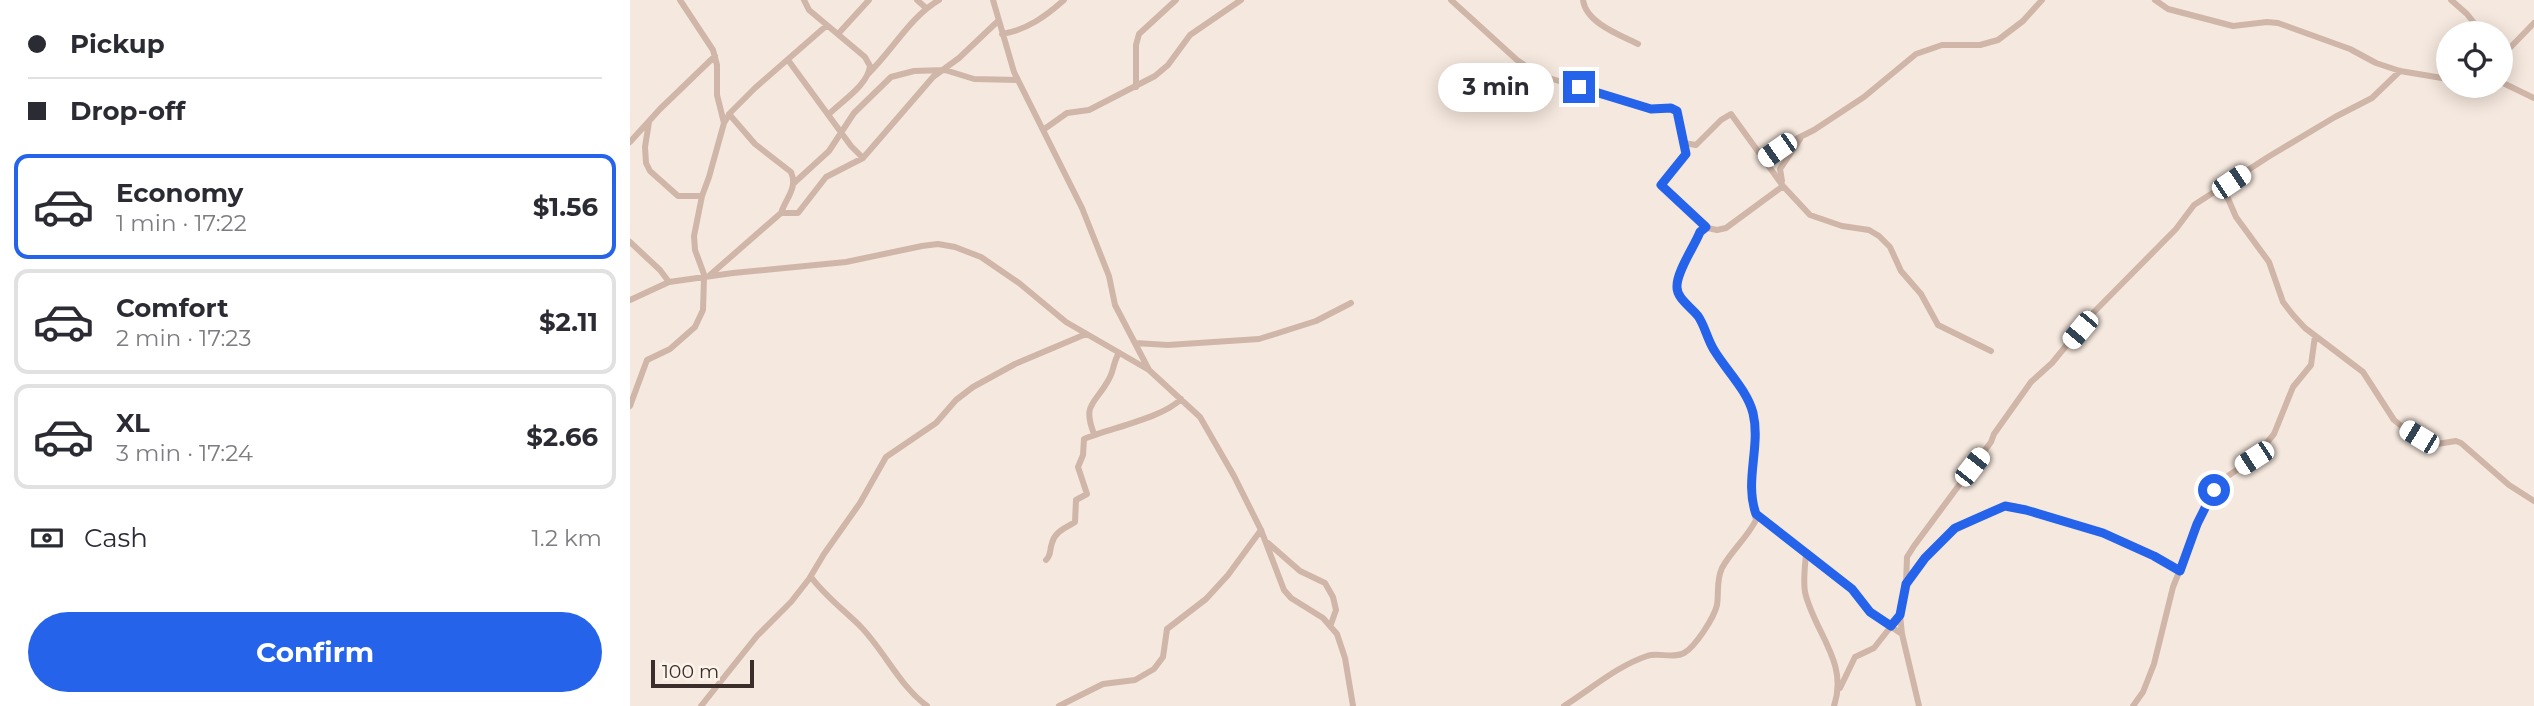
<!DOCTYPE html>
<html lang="en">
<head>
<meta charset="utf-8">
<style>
  :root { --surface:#fff; --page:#f7f7f7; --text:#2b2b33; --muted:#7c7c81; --line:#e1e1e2; --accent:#2563eb }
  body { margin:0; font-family:Montserrat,sans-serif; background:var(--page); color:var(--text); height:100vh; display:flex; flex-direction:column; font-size:26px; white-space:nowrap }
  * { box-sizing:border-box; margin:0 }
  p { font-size:23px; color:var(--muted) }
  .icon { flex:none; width:38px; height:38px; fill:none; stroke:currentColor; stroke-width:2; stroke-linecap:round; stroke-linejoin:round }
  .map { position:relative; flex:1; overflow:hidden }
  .details { display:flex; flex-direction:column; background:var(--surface); width:630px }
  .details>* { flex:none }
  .banner { display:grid; align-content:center; height:154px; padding:0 28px; background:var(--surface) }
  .controls { position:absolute; left:1806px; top:21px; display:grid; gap:14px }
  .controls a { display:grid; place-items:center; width:77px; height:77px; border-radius:50%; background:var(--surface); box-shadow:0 4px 18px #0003; font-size:35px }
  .scale { position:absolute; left:21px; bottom:18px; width:103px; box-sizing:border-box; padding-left:7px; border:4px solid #3b2d29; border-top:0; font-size:19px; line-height:24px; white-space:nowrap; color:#3b2d29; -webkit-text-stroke:5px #fcf3eb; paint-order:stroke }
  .end { position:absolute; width:32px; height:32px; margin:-16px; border:9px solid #2563eb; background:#fff; box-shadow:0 0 0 4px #fff }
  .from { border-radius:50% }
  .bubble { position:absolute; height:49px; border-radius:24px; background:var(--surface); box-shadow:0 4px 18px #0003; font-size:23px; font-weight:700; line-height:49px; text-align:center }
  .car { position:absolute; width:21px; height:42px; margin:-21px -10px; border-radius:9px; box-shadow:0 0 5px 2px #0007; background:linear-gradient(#fff 24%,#345 0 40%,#fff 0 76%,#345 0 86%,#fff 0) }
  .banner b { display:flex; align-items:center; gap:24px; height:66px; font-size:26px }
  .banner b+b { border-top:2px solid var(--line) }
  .banner i { width:18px; height:18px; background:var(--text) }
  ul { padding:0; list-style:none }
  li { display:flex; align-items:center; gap:21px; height:105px; margin:0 14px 10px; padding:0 14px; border:4px solid var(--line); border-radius:14px }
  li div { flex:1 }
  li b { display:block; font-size:26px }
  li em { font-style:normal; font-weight:700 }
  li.on { border-color:var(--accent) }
  li>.icon { width:63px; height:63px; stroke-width:1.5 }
  .pay { display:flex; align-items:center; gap:18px; height:77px; padding:0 28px; font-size:26px }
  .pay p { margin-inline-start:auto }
  .button { display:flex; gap:14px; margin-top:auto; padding:14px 28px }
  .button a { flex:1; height:80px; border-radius:42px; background:var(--accent); color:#fff; font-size:28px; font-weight:700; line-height:80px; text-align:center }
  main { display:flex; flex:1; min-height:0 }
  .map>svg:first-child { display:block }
</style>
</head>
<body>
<main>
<section class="details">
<div class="banner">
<b><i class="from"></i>Pickup</b>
<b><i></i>Drop-off</b>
</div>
<ul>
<li class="on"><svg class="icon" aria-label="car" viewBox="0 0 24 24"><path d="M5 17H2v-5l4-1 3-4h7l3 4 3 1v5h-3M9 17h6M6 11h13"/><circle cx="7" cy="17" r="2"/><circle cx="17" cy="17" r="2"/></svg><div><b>Economy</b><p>1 min · 17:22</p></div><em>$1.56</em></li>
<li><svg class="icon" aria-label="car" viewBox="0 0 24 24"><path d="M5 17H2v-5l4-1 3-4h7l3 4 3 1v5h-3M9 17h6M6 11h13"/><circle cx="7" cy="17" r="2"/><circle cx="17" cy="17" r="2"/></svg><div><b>Comfort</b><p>2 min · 17:23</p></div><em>$2.11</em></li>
<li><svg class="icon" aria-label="car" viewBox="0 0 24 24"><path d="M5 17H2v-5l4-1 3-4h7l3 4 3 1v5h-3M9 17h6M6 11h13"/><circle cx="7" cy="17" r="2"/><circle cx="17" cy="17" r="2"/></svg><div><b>XL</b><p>3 min · 17:24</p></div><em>$2.66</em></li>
</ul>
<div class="pay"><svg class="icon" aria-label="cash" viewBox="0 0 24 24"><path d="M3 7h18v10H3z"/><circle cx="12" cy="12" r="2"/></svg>Cash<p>1.2 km</p></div>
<div class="button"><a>Confirm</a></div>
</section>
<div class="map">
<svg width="1904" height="706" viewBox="0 0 1904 706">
  <rect width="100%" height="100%" fill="#f5e8de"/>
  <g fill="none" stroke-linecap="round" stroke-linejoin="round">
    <path stroke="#cfb6a8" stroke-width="6" d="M50,0L83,50L87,65V95L94,123
      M174,0L179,10L235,57L240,66C238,85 212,101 199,114
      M287,0L296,8
      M363,0L384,72L452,208L479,276L485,305L519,370
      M821,0L887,60L909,75L1021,109H1041L1047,111L1056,154L1031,185L1076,227
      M953,0C956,23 990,35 1008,44
      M1525,0L1538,9L1603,26L1637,22L1648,23L1720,49L1746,63L1770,71L1818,79
      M1821,0L1837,14L1852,33
      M208,34L239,0
      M372,34C397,30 416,16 434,0
      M1871,57L1904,23
      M158,60L221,146L233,158
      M238,74C263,50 279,18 309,0
      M1871,82L1904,98
      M506,87V45L509,34L546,0
      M99,114L125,144L161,172C168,188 156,198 151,213
      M19,122L15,147L16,163L20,171L48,196H72
      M413,130L437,113L459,110L525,76L538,65L560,35L611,0
      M0,142L30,109L85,56
      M1134,160L1156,144L1184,130L1234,97L1286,54L1312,45H1350L1368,40L1393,21L1412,0
      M1152,181L1150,169L1170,139
      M164,183L199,151L224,113L261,77L284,71L315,70L344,79L388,80
      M1153,186L1180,215L1212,226L1239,230L1249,236L1260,247L1271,271L1291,294L1308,325L1361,351
      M1593,187L1606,217L1639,262L1653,302L1663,315L1675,328L1733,372L1764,420L1774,428L1807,444L1826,441L1831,443L1879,485L1904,501
      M0,242L30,270L39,282
      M80,275L151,213H168L196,177L233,158L303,77L329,58L368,21
      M75,277L65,250L64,236L72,196L79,177L94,123L100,113L125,88L196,26
      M0,300L39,282L103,273L216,262L292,246L308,244L325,247L351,257L389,283L436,322L519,370L570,417L604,476L631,530L654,590L661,598L693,618L707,634L715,658L723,706
      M505,343L538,345L629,339L686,321L721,303
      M0,406L17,360L40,349L65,327L73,310L74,278
      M464,434C452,403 465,405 479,379C484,371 483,362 489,353
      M1126,514L1222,589L1240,613L1272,634
      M638,543L670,571L695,583L703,597L706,610L701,624
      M1176,554C1175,566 1173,580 1175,592C1184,632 1219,662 1204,706
      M416,560C422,554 419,551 422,543C425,531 436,528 445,522L446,500L457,494L448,467L453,455L454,439C480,428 533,418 551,399
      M181,577C196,597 214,610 231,627C255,652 269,685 297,706
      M1276,584L1277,557L1284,546L1361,442L1364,434L1401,382L1422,363L1463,313L1546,229L1564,205L1638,157L1705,117L1742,98L1770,71
      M1210,688L1225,657L1244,648L1270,615
      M71,706L127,636L161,602L179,579L194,554L230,503L256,457L306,423L326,400L343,387L385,364L456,334
      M429,706L473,684L505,680L524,669L533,657L537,629L576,599L598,575L631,530
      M934,706C961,689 987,666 1017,656C1028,652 1043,659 1054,653C1065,647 1084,618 1087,605C1089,592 1086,581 1092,568C1101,551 1117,538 1126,520L1121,498L1125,425C1121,395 1100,375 1084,350C1078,340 1075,327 1068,316C1062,307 1047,299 1047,286C1046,276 1067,238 1073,227L1087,230L1096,228L1153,186L1101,114L1091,120L1066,145L1054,143
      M1289,706L1272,634L1270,615L1276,584L1295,558L1319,533L1375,506H1384L1473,533L1524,556L1550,571
      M1503,706L1513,692L1524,664L1543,587L1577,503L1595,478L1624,458L1644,434L1663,387L1681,365L1685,336"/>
  </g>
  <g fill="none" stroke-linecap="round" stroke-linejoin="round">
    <path stroke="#2563eb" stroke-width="9" d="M949,87L1021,109L1041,108L1047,111L1056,154L1031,185L1076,227L1070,232C1064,247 1047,271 1047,286C1046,298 1061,307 1068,316C1075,326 1077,339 1084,350C1096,370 1117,390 1123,413C1131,447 1114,481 1126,514L1222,589L1240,612L1261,626L1270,615L1276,584L1295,558L1325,528L1375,506L1396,510L1473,533L1524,556L1550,571L1567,524L1584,490"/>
  </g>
</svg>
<div class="controls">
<a><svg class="icon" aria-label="locate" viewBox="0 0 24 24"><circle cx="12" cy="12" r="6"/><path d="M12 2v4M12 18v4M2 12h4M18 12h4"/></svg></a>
</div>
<div class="scale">100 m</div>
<i class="end from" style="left:1584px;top:490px"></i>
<i class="end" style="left:949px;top:87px"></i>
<div class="bubble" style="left:808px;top:63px;width:116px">3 min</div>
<i class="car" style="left:1147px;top:150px;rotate:235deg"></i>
<i class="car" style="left:1601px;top:182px;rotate:56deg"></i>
<i class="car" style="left:1450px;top:330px;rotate:220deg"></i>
<i class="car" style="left:1789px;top:437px;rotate:301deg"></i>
<i class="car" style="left:1624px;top:458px;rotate:237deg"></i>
<i class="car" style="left:1342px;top:467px;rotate:38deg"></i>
</div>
</main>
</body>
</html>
